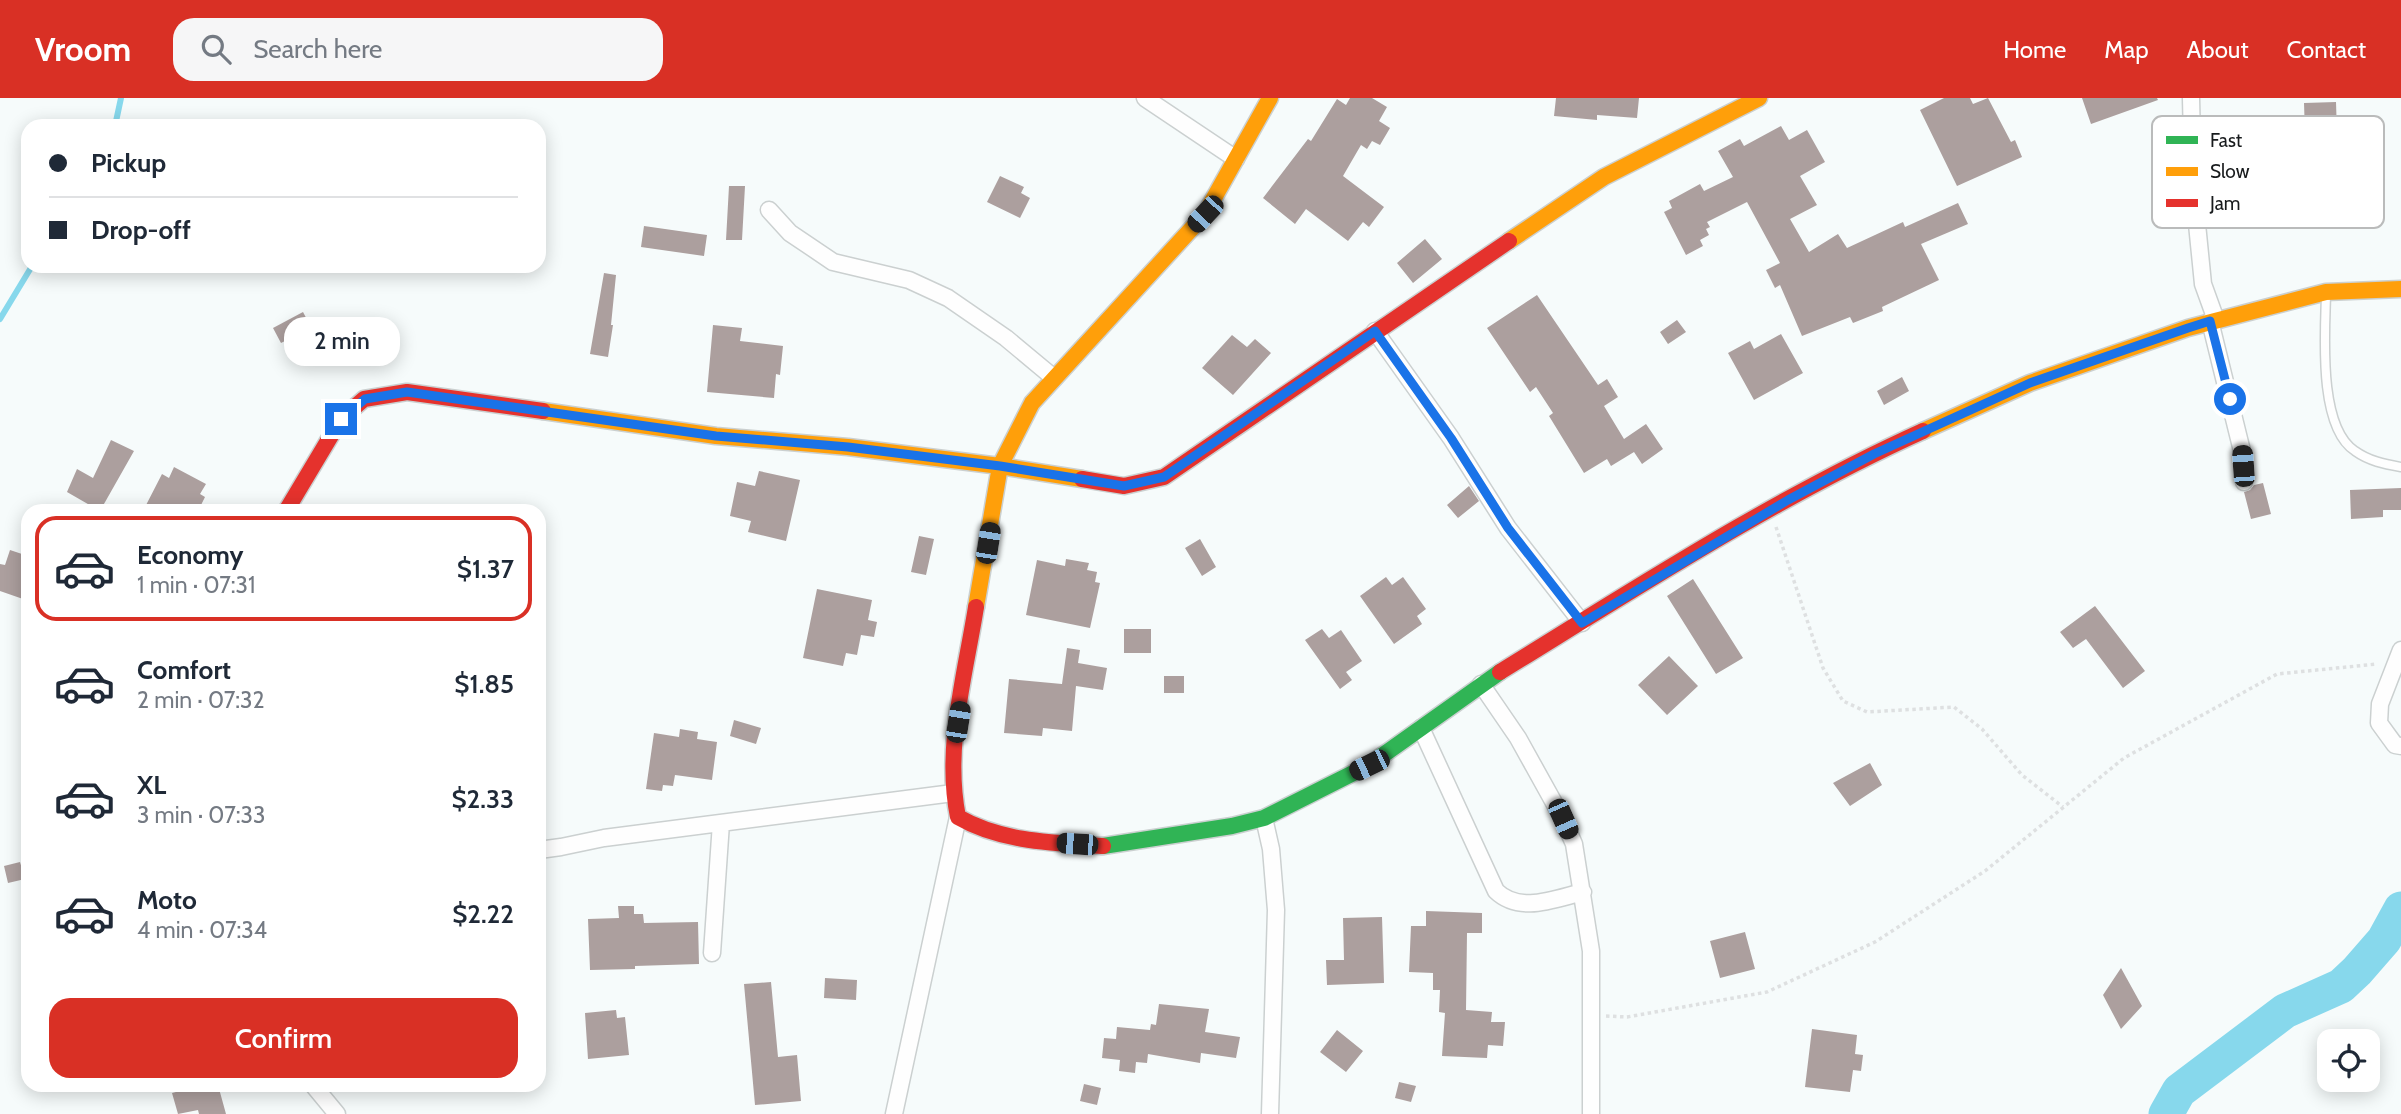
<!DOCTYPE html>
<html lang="en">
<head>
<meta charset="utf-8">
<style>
  :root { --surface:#fff; --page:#f6f6f7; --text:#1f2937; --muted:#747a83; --line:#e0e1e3; --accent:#d93025 }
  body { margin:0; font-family:Cabin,sans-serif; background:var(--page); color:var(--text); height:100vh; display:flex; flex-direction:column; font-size:26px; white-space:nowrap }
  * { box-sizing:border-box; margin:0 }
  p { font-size:23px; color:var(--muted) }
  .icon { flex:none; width:38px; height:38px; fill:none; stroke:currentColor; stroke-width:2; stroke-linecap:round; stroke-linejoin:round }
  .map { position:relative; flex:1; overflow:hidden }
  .drawer { position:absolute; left:21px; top:406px; width:525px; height:588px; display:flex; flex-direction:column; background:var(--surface); border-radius:21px; box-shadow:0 4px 18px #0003 }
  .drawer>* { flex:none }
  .banner { position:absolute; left:21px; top:21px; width:525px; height:154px; border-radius:21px; box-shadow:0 4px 18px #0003; display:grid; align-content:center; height:154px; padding:0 28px; background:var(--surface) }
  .buttons { position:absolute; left:2317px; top:931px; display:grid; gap:14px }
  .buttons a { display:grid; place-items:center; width:63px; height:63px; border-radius:14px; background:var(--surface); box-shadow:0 4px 18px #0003; font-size:35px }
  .end { position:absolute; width:32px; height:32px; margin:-16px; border:9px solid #1a73e8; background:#fff; box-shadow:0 0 0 4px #fff }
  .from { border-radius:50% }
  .bubble { position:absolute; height:49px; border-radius:21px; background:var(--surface); box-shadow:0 4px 18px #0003; font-size:23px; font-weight:600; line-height:49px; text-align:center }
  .car { position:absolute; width:21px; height:42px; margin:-21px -10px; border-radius:9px; box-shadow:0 0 5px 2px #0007; background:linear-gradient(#222 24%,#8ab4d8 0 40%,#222 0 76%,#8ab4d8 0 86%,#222 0) }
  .banner b { display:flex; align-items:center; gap:24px; height:66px; font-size:26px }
  .banner b+b { border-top:2px solid var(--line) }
  .banner i { width:18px; height:18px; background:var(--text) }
  ul { padding:12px 0 0; list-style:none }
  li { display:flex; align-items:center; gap:21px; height:105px; margin:0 14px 10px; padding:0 14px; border:4px solid transparent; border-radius:21px }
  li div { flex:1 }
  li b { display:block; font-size:26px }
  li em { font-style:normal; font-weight:600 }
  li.on { border-color:var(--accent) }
  li>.icon { width:63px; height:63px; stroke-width:1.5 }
  .button { display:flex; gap:14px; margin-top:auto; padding:14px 28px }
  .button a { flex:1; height:80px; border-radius:21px; background:var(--accent); color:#fff; font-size:28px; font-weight:600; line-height:80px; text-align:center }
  header { display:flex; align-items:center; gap:42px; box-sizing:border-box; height:98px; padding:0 35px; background:var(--accent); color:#fff }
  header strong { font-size:33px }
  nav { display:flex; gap:38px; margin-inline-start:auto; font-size:24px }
  .search { width:490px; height:63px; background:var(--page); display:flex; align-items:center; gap:18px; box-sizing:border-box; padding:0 24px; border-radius:21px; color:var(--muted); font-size:26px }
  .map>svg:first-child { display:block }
</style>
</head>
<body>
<header>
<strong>Vroom</strong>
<div class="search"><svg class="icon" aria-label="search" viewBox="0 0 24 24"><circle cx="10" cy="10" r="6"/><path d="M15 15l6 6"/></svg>Search here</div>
<nav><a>Home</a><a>Map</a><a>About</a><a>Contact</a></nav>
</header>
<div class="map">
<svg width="2401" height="1016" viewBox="0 0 2401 1016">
  <rect width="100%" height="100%" fill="#f6fbfb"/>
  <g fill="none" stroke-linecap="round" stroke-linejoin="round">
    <path stroke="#87d8ec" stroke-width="6" d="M115,28L121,0
      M0,221L32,168"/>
    <path stroke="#87d8ec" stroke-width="35" d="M2166,1016L2179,993L2285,913L2341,888L2357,873L2384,842L2401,811"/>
  </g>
  <path fill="#ac9f9e" d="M1350,0H1372L1387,9L1379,23L1390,30L1380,47L1372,43L1367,51L1361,47L1343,78L1384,109L1369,129L1363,124L1348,143L1306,111L1295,126L1263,100L1308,41L1311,43L1337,1L1346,7Z
    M1556,0H1639L1637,20L1597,17V22L1554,18Z
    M1944,0H1970L1973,6L1988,0L2011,44L2015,42L2022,59L1957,88L1920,12Z
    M2082,0H2157L2158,2L2091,26Z
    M2336,4L2337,35L2305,36L2304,5Z
    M1781,28L1789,42L1807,32L1825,64L1800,78L1817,107L1790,121L1809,154L1838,136L1847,150L1903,124L1905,129L1958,105L1968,126L1921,146L1939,182L1882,209L1883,213L1853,225L1850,219L1802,238L1780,187L1775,190L1766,172L1780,165L1747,104L1707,124L1710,129L1706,131L1709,137L1700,142L1703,148L1686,157L1664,114L1672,110L1669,103L1700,86L1704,93L1733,79L1718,53L1740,41L1744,48Z
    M1000,78L1024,89L1021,95L1030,100L1020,120L987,104Z
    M729,88H745L742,142H726Z
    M644,128L707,137L704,158L641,149Z
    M1425,141L1442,161L1413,185L1397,165Z
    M604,175L616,177L611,227H613L608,259L590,256Z
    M1537,197L1598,287L1607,281L1618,299L1604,308L1624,341L1646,326L1663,351L1642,366L1634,354L1611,368L1607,361L1584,375L1549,318L1553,315L1536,289L1530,294L1487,230Z
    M303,214L320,246L294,259L285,243L281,245L273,230Z
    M1677,222L1686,234L1668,246L1660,234Z
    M713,227L742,230L740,243L783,248L780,277L776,276L774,300L707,294Z
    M1781,236L1803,275L1754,302L1728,255L1750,243L1754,251Z
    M1232,237L1247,249L1255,241L1271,255L1233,297L1202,270Z
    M1902,279L1909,293L1884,307L1877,293Z
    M111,342L134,353L100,413L67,394L77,371L93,380Z
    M174,369L206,386L200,396L205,399L198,413H143L162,376L169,380Z
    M759,373L800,382L786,443L748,434L751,423L730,418L737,384L755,388Z
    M2263,385L2271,416L2251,421L2244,394L2250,392L2254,387Z
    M1469,388L1479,403L1458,420L1447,407Z
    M2401,390V412H2383V419L2351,421L2350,392Z
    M919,438L934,441L926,477L911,474Z
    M1200,441L1216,469L1202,478L1185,450Z
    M10,452L28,458V485L23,501L0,493V466L5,467Z
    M1066,461L1089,465L1087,472L1097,474L1095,484L1100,485L1090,530L1026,517L1037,462L1065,468Z
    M1386,479L1392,487L1403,479L1426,511L1417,518L1422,526L1394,546L1360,498Z
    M1693,481L1743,560L1716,576L1667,498Z
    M817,491L872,502L868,522L877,524L874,539L861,537L857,557L846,555L843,568L803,560Z
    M2095,508L2145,573L2123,590L2086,541L2073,550L2060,534Z
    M1124,531H1151V555H1124Z
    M1322,531L1329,540L1341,532L1362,563L1346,574L1352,582L1340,591L1305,542Z
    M1067,550L1080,552L1078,565L1107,570L1103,592L1076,588L1072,633L1043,630L1042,638L1004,635L1009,581L1062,586Z
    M1669,558L1698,588L1667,617L1638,587Z
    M1164,578H1184V595H1164Z
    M734,622L761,630L756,646L730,638Z
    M680,631L698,634L697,641L717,644L712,682L675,677L673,688L663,687L662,693L646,691L654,635L679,639Z
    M1870,665L1882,687L1850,708L1833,685Z
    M20,764L25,781L8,785L4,768Z
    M618,808H634V816H643L644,825L698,824L699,866L635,868V871L590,872L588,821L619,820Z
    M1426,813L1482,815V835H1467L1466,912L1492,914L1491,924H1505L1503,948L1488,947L1487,960L1442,958L1445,915L1439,914L1440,892H1433V875L1409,874L1411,828H1426Z
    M1382,819L1384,885L1327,887L1326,862H1344L1343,820Z
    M1745,834L1755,871L1720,880L1710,843Z
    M2121,870L2142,908L2121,931L2103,897Z
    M825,880L857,882L856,902L824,900Z
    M771,884L778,959L797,957L801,1003L755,1007L744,886Z
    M1159,906L1209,911L1205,934L1240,939L1236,960L1201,955L1200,965L1148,956L1147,965L1136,964L1135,975L1119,973L1120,962L1102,960L1104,940L1116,941L1117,929L1150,932L1151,926L1156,927Z
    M616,912L617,920L625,919L629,957L588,961L585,915Z
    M1812,931L1857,937L1855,956L1863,957L1861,973L1853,972L1850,994L1805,989Z
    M1337,932L1363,953L1346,974L1320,954Z
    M1399,984L1416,988L1411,1004L1395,1000Z
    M1084,986L1101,990L1097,1007L1080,1003Z
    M203,987H218L226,1016H199L198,1012L178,1016L172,995Z"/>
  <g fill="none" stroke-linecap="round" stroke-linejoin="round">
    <g stroke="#cbd0d0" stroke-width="11">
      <path id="lane" d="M2326,197C2325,236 2318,329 2355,353C2369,363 2384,366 2401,369"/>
    </g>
    <g stroke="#cbd0d0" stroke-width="19">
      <path id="street" d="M1145,0L1236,61
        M2191,0L2193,86L2203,186L2216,222
        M769,112L790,135L833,164L909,182L948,200L1006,240L1054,280
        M2210,223L2242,353L2244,384
        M1375,233L1451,340L1508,430L1582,525
        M2401,552L2380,606L2379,625L2395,647L2401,648
        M1481,586L1518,640L1563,721L1574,746L1591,853V1016
        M1421,630L1496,793C1520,816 1554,801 1583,794
        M1264,720L1271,751L1276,812L1270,1016
        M539,752L561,749L604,740L953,695
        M712,855L721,725
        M313,987L337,1016
        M894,1016L958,719"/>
    </g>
    <g stroke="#cbd0d0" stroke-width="19">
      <path id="fast" d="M1103,748L1232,728L1264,720L1369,667L1500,574"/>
    </g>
    <g stroke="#cbd0d0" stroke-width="19">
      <path id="slow" d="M1509,143L1604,79L1759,0
        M543,313L716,338L848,349L1000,368L1082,381
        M1923,333L2030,285L2188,230L2326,194L2401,191
        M976,509L1000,368L1032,305L1205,116L1270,0"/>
    </g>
    <g stroke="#cbd0d0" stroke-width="19">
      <path id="jam" d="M1082,381L1124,388L1164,379L1509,143
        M286,413L341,321L364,301L407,294L543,313
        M976,509C965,578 944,650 958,719C1001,744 1054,745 1103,748
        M1500,574C1638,489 1775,400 1923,333"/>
    </g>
    <path stroke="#dee0e1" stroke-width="3.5" stroke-dasharray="3.5 3.5" stroke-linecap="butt" d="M1776,429L1823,570L1843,603L1867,614L1954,609L1982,631L2022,677L2063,709
      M1606,918L1627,919L1767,894L1875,844L1985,773L2124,660L2277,576L2377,566"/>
    <use href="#lane" stroke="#fefefe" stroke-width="8"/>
    <use href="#street" stroke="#fefefe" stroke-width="16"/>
    <use href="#fast" stroke="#30b455" stroke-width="16"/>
    <use href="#slow" stroke="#ff9f0a" stroke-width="16"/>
    <use href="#jam" stroke="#e5322d" stroke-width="16"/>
  </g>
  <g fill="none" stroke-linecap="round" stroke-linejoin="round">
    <path stroke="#1a73e8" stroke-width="9" d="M341,321L365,301L407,294L716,338L848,349L1000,368L1124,388L1164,379L1375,233L1451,340L1508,430L1582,525L1788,402L1874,356L2030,285L2188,230L2210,223L2230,301"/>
  </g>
  <rect x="2152" y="18" width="232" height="112" rx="10" fill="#fff" stroke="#babbbb" stroke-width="2"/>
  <rect x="2166" y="38" width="32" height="8" fill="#30b455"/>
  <rect x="2166" y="69" width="32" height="9" fill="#ff9f0a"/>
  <rect x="2166" y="101" width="32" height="8" fill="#e5322d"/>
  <g font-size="19" fill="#181b1d">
    <text x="2210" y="49">Fast</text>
    <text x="2210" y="80">Slow</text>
    <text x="2210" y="112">Jam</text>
  </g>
</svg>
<div class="buttons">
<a><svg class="icon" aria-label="locate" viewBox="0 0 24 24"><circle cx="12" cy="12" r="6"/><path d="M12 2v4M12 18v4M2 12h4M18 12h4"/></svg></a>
</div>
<i class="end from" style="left:2230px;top:301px"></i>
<i class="end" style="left:341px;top:321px"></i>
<div class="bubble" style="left:284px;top:219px;width:116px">2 min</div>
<i class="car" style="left:1205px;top:116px;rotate:223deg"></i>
<i class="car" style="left:2243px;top:368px;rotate:356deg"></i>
<i class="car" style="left:988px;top:445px;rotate:9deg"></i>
<i class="car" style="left:958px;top:624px;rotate:9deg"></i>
<i class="car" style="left:1369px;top:667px;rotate:244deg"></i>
<i class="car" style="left:1563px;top:721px;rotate:156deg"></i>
<i class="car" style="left:1077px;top:746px;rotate:274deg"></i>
<div class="banner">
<b><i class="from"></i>Pickup</b>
<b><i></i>Drop-off</b>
</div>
<section class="drawer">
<ul>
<li class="on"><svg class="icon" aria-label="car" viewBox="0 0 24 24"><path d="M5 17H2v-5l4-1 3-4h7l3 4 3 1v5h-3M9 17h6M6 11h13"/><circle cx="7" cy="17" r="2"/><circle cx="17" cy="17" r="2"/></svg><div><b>Economy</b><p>1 min · 07:31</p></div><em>$1.37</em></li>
<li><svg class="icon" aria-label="car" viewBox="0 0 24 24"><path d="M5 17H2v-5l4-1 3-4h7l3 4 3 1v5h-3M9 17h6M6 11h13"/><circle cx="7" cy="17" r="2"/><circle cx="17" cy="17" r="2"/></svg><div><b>Comfort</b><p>2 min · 07:32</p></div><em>$1.85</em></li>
<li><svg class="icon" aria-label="car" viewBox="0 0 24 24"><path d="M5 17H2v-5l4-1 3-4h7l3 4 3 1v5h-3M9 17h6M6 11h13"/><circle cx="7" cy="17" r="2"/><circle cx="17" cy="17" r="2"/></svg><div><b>XL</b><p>3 min · 07:33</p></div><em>$2.33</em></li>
<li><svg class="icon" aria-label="car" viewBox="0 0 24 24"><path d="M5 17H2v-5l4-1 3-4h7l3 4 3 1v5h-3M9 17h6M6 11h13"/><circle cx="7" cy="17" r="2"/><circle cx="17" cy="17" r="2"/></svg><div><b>Moto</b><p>4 min · 07:34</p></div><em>$2.22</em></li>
</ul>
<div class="button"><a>Confirm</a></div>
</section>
</div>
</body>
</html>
